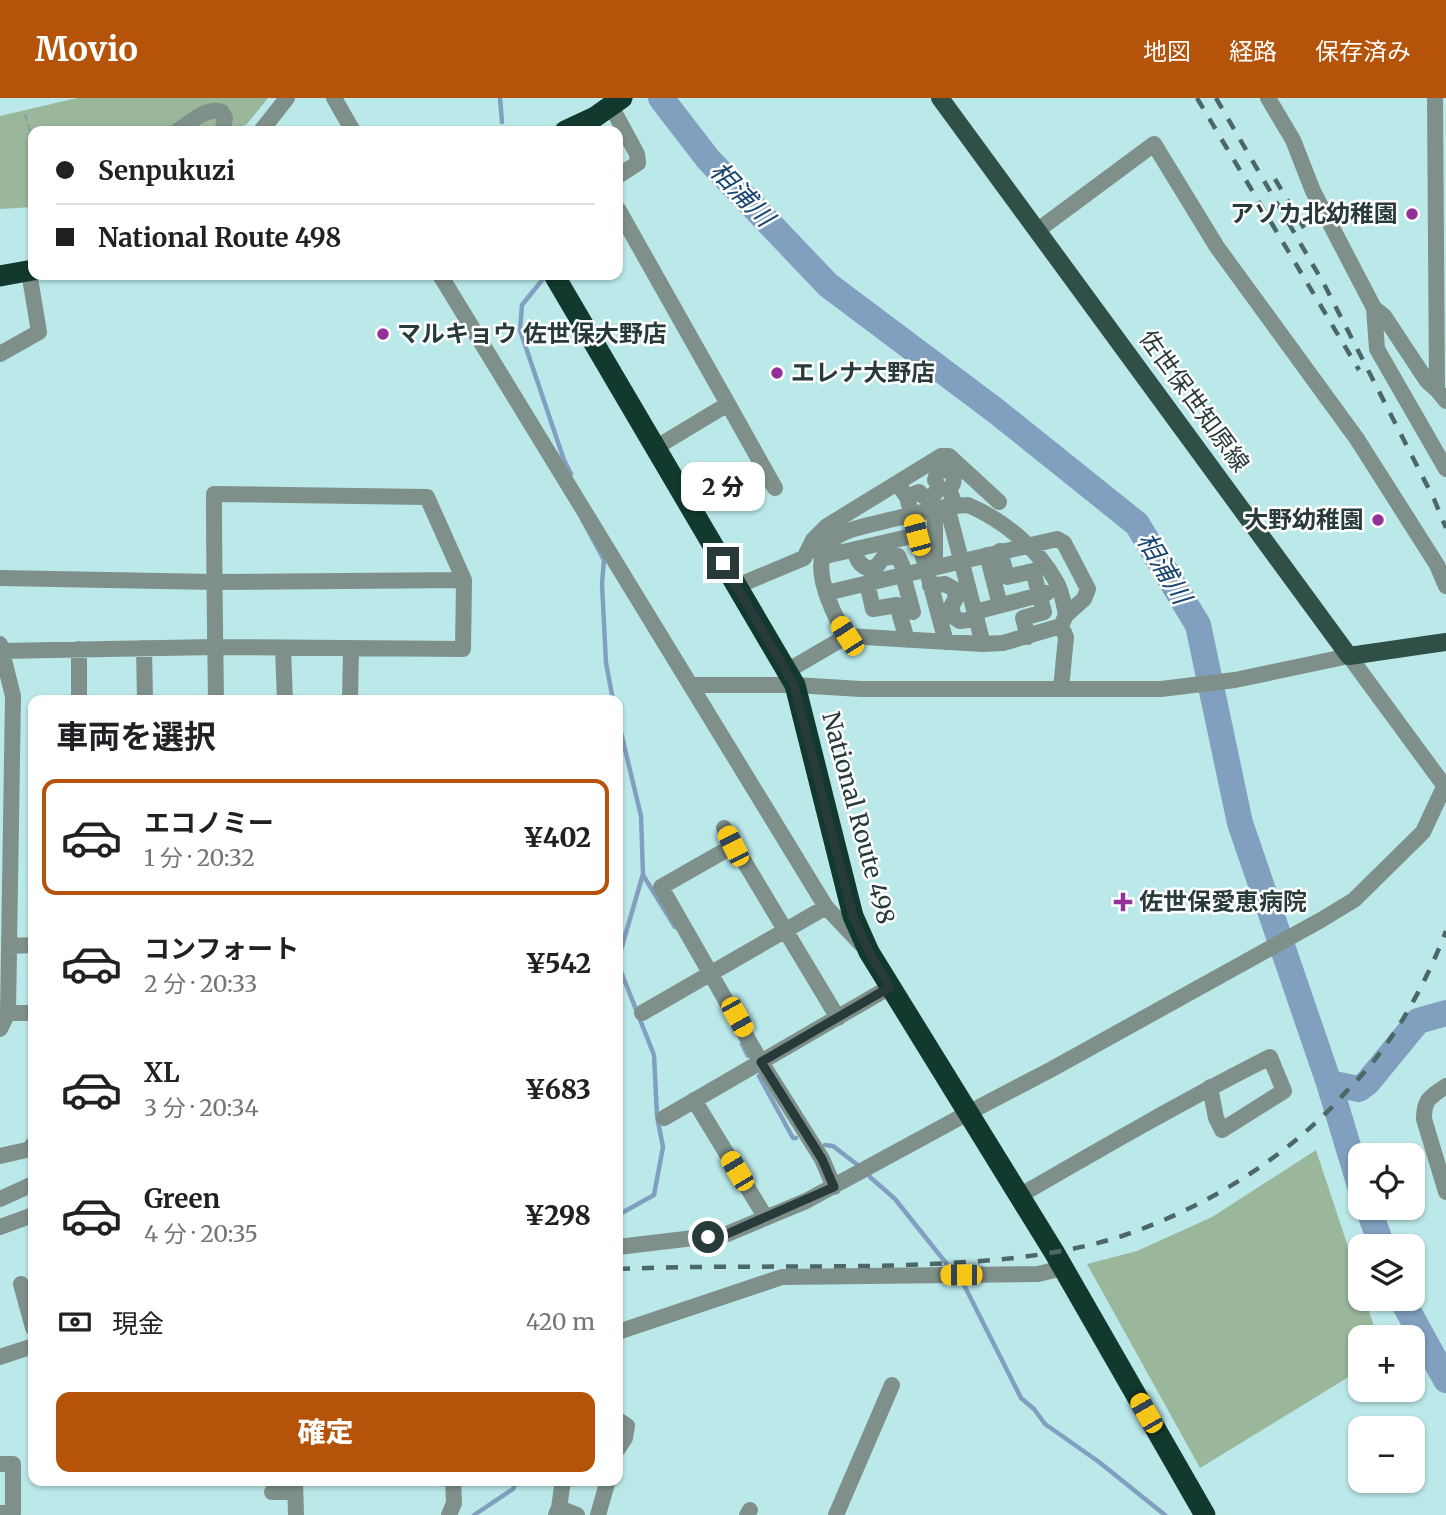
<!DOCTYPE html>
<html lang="ja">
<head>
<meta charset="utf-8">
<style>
  :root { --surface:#fff; --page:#f6f6f6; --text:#202124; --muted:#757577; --line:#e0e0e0; --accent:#b45309 }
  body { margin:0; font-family:Merriweather,"Noto Sans JP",serif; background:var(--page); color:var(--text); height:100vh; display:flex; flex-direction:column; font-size:26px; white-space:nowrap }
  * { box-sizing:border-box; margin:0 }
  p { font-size:23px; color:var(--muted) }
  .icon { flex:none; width:38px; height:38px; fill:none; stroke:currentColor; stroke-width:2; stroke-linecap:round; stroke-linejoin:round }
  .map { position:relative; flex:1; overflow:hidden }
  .drawer { position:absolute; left:28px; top:597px; width:595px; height:791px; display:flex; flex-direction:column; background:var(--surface); border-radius:14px; box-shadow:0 2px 5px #0004 }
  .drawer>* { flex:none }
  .top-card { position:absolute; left:28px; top:28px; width:595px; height:154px; border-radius:14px; box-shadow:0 2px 5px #0004; display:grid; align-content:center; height:154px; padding:0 28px; background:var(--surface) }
  .controls { position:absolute; left:1348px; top:1045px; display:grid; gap:14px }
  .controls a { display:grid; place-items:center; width:77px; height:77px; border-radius:14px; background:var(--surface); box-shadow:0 2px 5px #0004; font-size:35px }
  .end { position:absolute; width:32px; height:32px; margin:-16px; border:9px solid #283a3a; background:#fff; box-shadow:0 0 0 4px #fff }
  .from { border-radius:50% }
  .bubble { position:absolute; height:49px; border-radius:14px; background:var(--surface); box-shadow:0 2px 5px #0004; font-size:23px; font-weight:800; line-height:49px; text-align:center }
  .car { position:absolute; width:21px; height:42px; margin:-21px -10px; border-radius:9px; box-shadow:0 0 5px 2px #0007; background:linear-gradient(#f5c518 24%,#345 0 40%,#f5c518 0 76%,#345 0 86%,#f5c518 0) }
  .top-card b { display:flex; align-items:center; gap:24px; height:66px; font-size:26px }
  .top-card b+b { border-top:2px solid var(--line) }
  .top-card i { width:18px; height:18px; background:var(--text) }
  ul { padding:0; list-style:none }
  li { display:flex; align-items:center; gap:21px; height:116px; margin:0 14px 10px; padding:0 14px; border:4px solid transparent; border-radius:14px }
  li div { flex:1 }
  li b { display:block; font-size:26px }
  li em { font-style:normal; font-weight:800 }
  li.current { border-color:var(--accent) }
  li>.icon { width:63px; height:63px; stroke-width:1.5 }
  h2 { padding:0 28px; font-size:32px; line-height:84px }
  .pay { display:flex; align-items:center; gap:18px; height:77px; padding:0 28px; font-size:26px }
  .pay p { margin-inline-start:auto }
  .primary-button { display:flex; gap:14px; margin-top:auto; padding:14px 28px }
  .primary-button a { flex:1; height:80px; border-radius:14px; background:var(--accent); color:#fff; font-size:28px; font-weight:800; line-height:80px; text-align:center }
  header { display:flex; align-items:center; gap:42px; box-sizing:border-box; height:98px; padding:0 35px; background:var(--accent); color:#fff }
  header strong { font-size:33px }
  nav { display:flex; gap:38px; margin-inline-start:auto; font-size:24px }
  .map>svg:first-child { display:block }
</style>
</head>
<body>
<header>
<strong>Movio</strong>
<nav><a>地図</a><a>経路</a><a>保存済み</a></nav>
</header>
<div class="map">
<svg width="1446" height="1417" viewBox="0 0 1446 1417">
  <rect width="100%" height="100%" fill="#bbe9ea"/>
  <path fill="#9ab79c" d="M77,0H268L247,26L234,33H33V109L0,111V18Z
    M1316,1052L1360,1185V1200L1365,1201L1374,1228L1363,1231L1365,1239H1360V1272L1200,1370L1087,1166L1137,1153L1212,1119Z"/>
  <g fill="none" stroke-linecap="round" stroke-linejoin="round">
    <path stroke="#819fbf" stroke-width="4.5" d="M500,0L502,24
      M543,181L522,207L520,232L564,362L571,376
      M582,421L604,462L602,486L606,565L613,602
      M618,622L641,718L643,776L618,862
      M643,777L675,829
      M618,866L654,957L657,1018L663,1049L654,1097L618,1117
      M742,946L748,958
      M759,978L793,1040H796
      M825,1047L833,1048L859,1068
      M870,1079L895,1101L946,1165
      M963,1185L1021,1300L1034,1311L1045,1326L1099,1364L1165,1417
      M474,1417L513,1391L517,1382"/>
    <path stroke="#819fbf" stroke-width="26" d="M661,0L708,61L828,187L996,313L1137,426L1198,527L1240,725L1329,985L1360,1088
      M1329,985L1359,991L1368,984L1418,923L1446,915
      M1368,1110L1382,1148
      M1401,1200L1446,1282"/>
    <path stroke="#82a6a6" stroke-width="2.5" stroke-dasharray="7 3.5" stroke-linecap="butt" d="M25,16L33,44"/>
    <path stroke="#7f908a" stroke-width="16" d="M334,0L353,33
      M1268,0L1293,42L1313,93L1374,210L1377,251L1446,371
      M1435,0L1437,292L1446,303
      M611,8L637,56L638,65L618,78
      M177,33C190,25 207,8 222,14L225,20L222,33
      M261,33L287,0
      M618,111L728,306L655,350
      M1038,132L1154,46L1217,149L1357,341L1437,467L1446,488
      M440,177L826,809L861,846
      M1374,210L1384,218L1427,283L1437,292
      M0,256L39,234L29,174
      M728,306L775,390
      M935,382L937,375L943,372L951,373C955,380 955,385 949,391L955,407
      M902,392L907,399L946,544
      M907,399L919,394L923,398L930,399L935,396L938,388
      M968,407C1003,422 1038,450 1057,485C1062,494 1064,507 1066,517L1061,528L1003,545L983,546L847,538C835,520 828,504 823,484C812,434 852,432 889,422C915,416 941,408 968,407Z
      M947,408L983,546
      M935,411V469
      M855,451C856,461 859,467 869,471L877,468L883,460L898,458L906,476
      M1000,453L1007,479L1033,473L1044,514L1023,520L1028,539
      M987,457L1000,507
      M821,459L917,437
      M903,477L913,514
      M0,480L214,484L464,482
      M867,485L873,511L897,507L907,542
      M737,488L804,460L813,442L827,428L941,358H949L999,404
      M930,488L945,486L954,491L956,500L951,509L954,519L960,523L977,521
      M826,495L1057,441L1064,445L1088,491L1084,501L1066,517
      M975,514L1047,495
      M0,546L13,598L8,915L0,931
      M144,550L145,602
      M283,551L285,602
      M0,553L215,549L463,551L464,482L427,399L214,396C214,465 215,533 216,602
      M787,573L847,538
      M691,587H795L861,591H1161L1235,582L1349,558L1446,690
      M1061,591L1066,539L1061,528
      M79,602V551
      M350,602L351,550
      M724,730L838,920
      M733,748L661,789L761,964L822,1061L834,1089
      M10,848L33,847
      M8,915H33
      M642,915L826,809
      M1446,988C1430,999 1424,1001 1424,1021L1446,1094
      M694,1002L766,1120
      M664,1020L890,889
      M0,1058L31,1051L33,1046
      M1019,1098C1102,1050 1185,1002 1270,959L1284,993L1222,1032L1216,1020L1210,989
      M0,1101L33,1086
      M0,1129L33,1117
      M618,1149L727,1136L806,1103L968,1015L1052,971L1321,822L1354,802L1423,734L1445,687
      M21,1186L33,1230
      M618,1234L782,1179L1038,1176L1063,1170
      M0,1259L33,1248
      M618,1322L627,1328L625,1340L618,1351
      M0,1366H13V1415H0
      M295,1382L296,1417
      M272,1394H295
      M559,1410L577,1417
      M449,1417L454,1405L453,1382
      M556,1417L559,1410L563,1382
      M598,1417L608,1382
      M747,1417L750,1412
      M836,1417L892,1287"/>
    <path stroke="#304f46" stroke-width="18" d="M940,0L1349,558L1446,544"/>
    <path stroke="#12392e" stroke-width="21" d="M565,33L595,19L622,0
      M554,177L795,587L853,818L869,854L1054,1154L1205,1417
      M0,178L33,172"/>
    <path stroke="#4d6767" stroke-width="4.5" stroke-dasharray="12 12" stroke-linecap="butt" d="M1197,0L1359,272
      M1216,0L1324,186L1434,401L1446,430
      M1275,81L1304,130
      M618,1171C715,1167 812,1170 908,1167C980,1164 1053,1160 1122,1138C1202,1111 1278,1065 1336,1005C1346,993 1358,982 1368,970C1401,931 1428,880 1446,833"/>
  </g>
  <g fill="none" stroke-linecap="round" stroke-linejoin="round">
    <path stroke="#283a3a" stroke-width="9" d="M708,1139L727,1136L834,1089L822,1061L761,964L890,889L869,854L853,818L794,587L723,465"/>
  </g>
  <g fill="#943198" stroke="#fff" stroke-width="2.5">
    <circle cx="1412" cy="116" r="7"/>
    <circle cx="383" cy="236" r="7"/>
    <circle cx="777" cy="275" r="7"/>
    <circle cx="1378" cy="422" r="7"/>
    <path d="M1119.5 793.5h7v7h7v7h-7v7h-7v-7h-7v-7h7z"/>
  </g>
  <g text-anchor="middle" stroke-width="5" stroke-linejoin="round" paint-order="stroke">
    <g font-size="24" font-weight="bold" fill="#283a3a" stroke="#fff" text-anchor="start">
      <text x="1398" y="124" text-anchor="end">アソカ北幼稚園</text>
      <text x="397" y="244">マルキョウ 佐世保大野店</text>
      <text x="791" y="283">エレナ大野店</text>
      <text x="1364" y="430" text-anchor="end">大野幼稚園</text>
      <text x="1139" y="812">佐世保愛恵病院</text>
    </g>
    <g font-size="24" fill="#283a3a" stroke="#fff">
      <text transform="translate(1194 303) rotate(54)" y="8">佐世保世知原線</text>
      <text transform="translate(858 720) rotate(75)" y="8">National Route 498</text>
    </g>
    <g font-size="26" font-style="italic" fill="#16456f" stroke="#fff">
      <text transform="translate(742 96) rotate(46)" y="9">相浦川</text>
      <text transform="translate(1164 470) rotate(59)" y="9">相浦川</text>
    </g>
  </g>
</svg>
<div class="controls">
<a><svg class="icon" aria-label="locate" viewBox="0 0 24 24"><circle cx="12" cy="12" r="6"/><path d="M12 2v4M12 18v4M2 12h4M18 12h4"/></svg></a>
<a><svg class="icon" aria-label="layers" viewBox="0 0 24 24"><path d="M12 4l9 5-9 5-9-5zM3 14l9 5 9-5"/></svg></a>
<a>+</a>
<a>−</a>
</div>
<i class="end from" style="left:708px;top:1139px"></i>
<i class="end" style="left:723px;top:465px"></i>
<div class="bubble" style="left:681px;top:364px;width:84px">2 分</div>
<i class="car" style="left:917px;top:437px;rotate:345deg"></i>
<i class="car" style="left:847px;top:538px;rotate:327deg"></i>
<i class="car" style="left:733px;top:748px;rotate:333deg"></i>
<i class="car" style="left:737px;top:919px;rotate:151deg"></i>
<i class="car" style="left:737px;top:1073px;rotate:329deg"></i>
<i class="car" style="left:961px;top:1177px;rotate:270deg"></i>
<i class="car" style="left:1146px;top:1315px;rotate:330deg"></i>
<div class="top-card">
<b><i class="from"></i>Senpukuzi</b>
<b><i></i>National Route 498</b>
</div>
<section class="drawer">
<h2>車両を選択</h2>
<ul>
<li class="current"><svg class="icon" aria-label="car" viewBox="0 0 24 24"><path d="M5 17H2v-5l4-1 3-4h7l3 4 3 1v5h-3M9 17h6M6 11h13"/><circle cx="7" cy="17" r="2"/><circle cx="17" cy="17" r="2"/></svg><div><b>エコノミー</b><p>1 分 · 20:32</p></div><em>¥402</em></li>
<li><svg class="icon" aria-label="car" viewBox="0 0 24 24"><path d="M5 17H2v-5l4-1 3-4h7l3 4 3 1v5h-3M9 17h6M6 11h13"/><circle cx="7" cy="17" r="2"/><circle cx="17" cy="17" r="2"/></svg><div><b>コンフォート</b><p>2 分 · 20:33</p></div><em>¥542</em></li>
<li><svg class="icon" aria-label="car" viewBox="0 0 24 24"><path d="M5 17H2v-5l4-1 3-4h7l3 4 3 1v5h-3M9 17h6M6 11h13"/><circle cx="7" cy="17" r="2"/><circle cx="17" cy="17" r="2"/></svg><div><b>XL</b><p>3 分 · 20:34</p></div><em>¥683</em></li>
<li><svg class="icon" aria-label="car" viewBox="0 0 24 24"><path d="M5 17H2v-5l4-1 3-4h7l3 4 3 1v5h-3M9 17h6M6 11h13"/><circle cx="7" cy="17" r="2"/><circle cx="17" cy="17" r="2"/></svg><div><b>Green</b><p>4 分 · 20:35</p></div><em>¥298</em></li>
</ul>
<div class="pay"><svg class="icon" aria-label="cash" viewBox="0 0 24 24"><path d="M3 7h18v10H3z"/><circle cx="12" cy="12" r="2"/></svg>現金<p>420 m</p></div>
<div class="primary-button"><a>確定</a></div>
</section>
</div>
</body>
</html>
